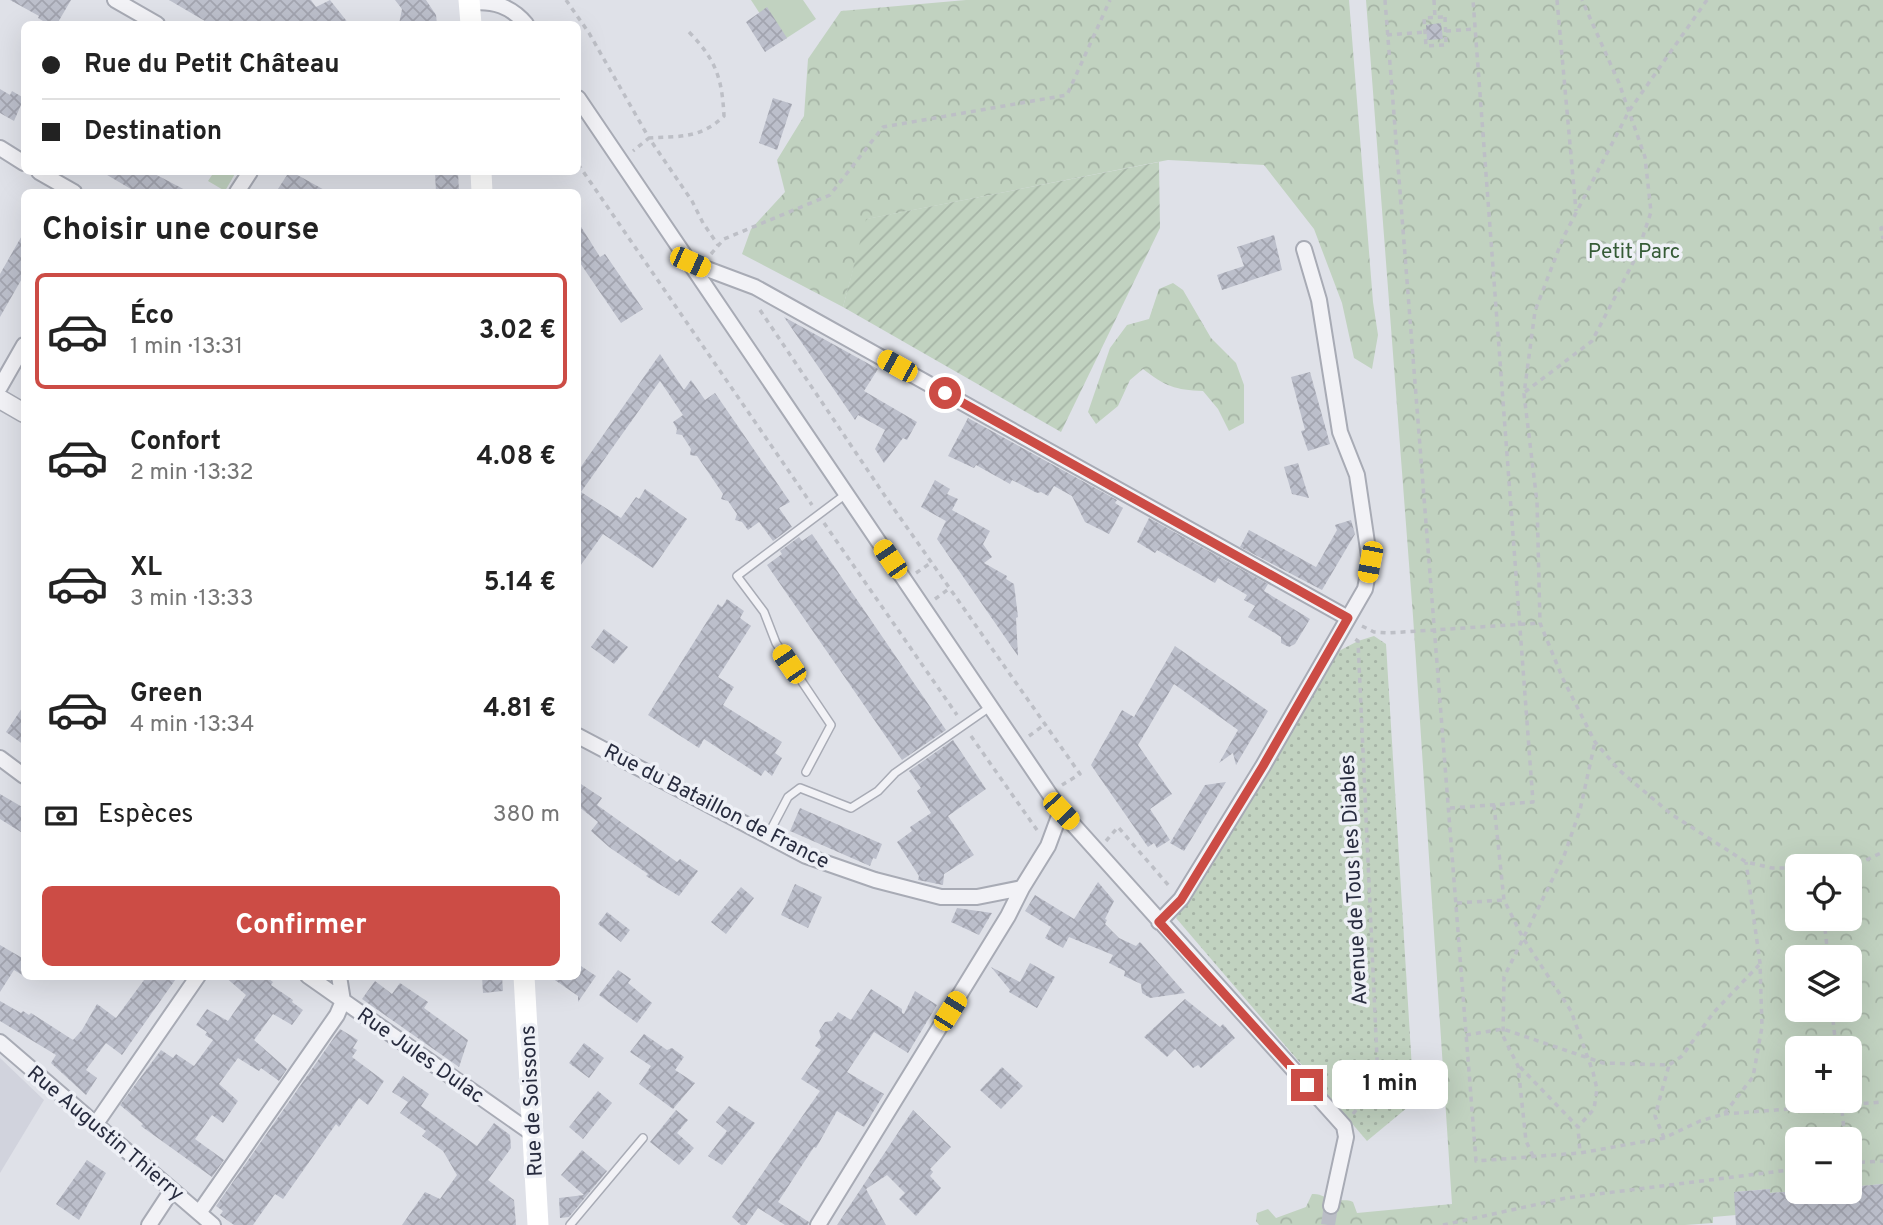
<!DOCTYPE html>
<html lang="fr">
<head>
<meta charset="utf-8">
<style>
  :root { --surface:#fff; --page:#f6f6f6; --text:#222; --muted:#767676; --line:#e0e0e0; --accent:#cc4c45 }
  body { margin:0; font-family:Overpass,sans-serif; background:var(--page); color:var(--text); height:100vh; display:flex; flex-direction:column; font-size:26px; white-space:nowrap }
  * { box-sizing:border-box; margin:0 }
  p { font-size:23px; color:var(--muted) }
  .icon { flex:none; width:38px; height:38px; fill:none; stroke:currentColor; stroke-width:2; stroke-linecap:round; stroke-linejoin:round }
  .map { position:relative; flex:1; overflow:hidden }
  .details { position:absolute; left:21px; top:189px; width:560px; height:791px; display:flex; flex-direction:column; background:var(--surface); border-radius:10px; box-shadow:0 7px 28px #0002 }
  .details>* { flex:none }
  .hud { position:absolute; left:21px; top:21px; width:560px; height:154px; border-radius:10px; box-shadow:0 7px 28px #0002; display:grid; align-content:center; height:154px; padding:0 21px; background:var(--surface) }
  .buttons { position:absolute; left:1785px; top:854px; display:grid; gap:14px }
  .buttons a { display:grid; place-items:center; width:77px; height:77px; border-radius:10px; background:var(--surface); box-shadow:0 7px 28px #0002; font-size:35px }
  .end { position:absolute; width:32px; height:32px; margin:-16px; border:9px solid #cc4c45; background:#fff; box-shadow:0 0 0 4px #fff }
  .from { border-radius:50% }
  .bubble { position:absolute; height:49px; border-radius:10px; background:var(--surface); box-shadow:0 7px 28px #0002; font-size:23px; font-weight:700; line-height:49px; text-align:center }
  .car { position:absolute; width:21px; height:42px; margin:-21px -10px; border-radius:9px; box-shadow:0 0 5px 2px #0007; background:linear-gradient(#f5c518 24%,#345 0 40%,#f5c518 0 76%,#345 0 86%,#f5c518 0) }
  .hud b { display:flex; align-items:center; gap:24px; height:66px; font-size:26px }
  .hud b+b { border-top:2px solid var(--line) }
  .hud i { width:18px; height:18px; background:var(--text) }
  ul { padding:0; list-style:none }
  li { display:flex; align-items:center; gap:21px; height:116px; margin:0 14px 10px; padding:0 7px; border:4px solid transparent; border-radius:10px }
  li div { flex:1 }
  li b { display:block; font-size:26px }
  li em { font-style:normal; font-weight:700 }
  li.active { border-color:var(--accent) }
  li>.icon { width:63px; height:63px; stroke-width:1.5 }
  h2 { padding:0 21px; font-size:32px; line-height:84px }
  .pay { display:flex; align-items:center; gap:18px; height:77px; padding:0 21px; font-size:26px }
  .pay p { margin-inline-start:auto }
  .action { display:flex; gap:14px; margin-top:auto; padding:14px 21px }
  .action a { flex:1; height:80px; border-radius:10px; background:var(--accent); color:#fff; font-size:28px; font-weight:700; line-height:80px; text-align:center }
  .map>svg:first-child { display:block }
</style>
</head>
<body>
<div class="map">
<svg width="1883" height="1225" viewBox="0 0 1883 1225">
  <defs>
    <pattern id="grass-dots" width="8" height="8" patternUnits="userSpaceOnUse" patternTransform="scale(1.75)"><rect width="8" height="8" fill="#c1d2c0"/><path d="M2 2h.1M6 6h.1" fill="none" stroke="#a6b4a6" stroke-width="1.8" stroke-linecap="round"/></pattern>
    <pattern id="forest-crowns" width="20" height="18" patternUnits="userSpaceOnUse" patternTransform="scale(1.75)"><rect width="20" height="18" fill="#c1d2c0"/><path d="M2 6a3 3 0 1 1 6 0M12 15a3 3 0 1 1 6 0" fill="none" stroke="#a6b4a6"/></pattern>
    <pattern id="garden-furrows" width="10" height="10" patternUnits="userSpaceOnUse" patternTransform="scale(1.75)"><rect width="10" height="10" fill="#c1d2c0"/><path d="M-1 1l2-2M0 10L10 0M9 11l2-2" fill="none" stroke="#a6b4a6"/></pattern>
    <pattern id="building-cross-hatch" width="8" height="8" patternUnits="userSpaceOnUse" patternTransform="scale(1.75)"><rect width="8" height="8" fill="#bcbfcb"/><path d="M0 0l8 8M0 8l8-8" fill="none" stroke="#a2a4af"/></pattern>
  </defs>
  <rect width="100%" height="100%" fill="#dfe1e8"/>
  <path fill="#d1d3dd" d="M0,1058L44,1100L0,1173Z"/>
  <path fill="url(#grass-dots)" d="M1374,636L1386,644L1414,1102L1367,1141L1176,918L1337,652L1358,641Z"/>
  <path fill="url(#forest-crowns)" fill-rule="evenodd" d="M966,0H1349L1373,302L1378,335L1372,369L1354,358L1342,303L1314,229L1264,165L1168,160L867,219L843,307L742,254L751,229L785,192L777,160L804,116L808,59L841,11Z
    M1366,0H1883V1184L1850,1187V1139H1797V1191L1770,1193L1769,1189L1735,1192L1736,1215L1713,1217V1223L1685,1225H1259L1256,1221L1257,1213L1268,1209L1276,1218L1306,1207L1312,1194C1321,1193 1326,1199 1335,1200C1342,1201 1347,1199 1353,1202L1357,1213L1452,1204L1413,616ZM1797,866H1850V919H1797ZM1797,957H1850V1010H1797ZM1797,1048H1850V1101H1797Z
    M214,172H236L225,191L208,181Z
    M1173,283L1183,290L1211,338L1236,363L1244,385V423L1229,431L1218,409L1203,391C1175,390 1165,386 1143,369L1130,380L1118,406L1096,424L1088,412L1110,348L1127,325L1149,319L1159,289Z"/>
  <path fill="url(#garden-furrows)" d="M1159,162L1160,228L1061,432L843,307L866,219Z"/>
  <path fill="#c1d2c0" d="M751,0H803L816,19L779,43Z"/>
  <path fill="url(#building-cross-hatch)" d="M10,0H71L57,24H48L38,18L39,16Z
    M169,0H311L316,7L330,0L349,24H210Z
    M395,0H426L436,15L437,24H399L402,9Z
    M767,7L787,38L765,52L746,22Z
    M1441,23L1443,39L1427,40L1426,25Z
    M0,89L10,95L12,91L24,98L14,121L0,113Z
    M773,98L792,104L777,150L759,143Z
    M102,172H151L189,192H136Z
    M289,172H292L328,192H276Z
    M435,172H458L459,192H436Z
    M578,222L600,257L605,254L643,309L621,323L578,260Z
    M24,232V275L0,317V274Z
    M1274,235L1282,270L1222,290L1217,275L1244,266L1237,247Z
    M784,317L878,369L864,391L917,422L907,440L903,438L884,463L875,449L885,430L858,415L855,420Z
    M660,354L684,390L691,380L705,400L715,393L790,502L779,508L792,527L773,541L759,522L748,530L742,522L735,520L737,514L728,501L721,499L723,494L706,469L697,456L690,455L691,449L682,435L676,434L677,429L673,422L683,415L660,381L581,492L621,518L636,497L639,499L645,489L687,519L653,568L603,534L578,569V471Z
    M1310,372L1330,444L1308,451L1301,431L1305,430L1291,377Z
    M968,418L1117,500L1115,503L1123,508L1109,534L1085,522L1072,496L1054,486L1048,496L1041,492L1037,493L1012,480L1010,484L976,465L974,468L948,456Z
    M1298,463L1309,498L1292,494L1284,467Z
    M935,480L950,489L947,494L958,499L952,510L990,531L983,544L992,557L984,563L1007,576L1006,579L1014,584L1018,617L1016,618L1018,656L937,539L946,521L921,507Z
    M1149,518L1268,584L1264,591L1310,619L1295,644L1289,647L1281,643V637L1248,617L1255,606L1244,600L1247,595L1218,578L1215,583L1157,550L1155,553L1137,542Z
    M1351,520L1355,534L1322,590L1240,547L1249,530L1316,567L1337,530L1335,525Z
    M812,534L946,730L902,760L767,565L782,554L780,551L799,537L802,541Z
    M727,599L744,611L740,618L751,626L718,677L734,687L723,705L782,742L775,753L782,758L772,776L765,770L761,776L704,739L699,748L648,715L718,604L722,607Z
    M604,629L628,647L614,664L591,647Z
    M1175,646L1268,711L1236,765L1233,753L1219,763L1238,730L1174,684L1138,745L1172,794L1150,809L1170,840L1157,848L1154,843L1148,847L1091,765L1122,710L1134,717Z
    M24,705V745L6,732Z
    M953,740L986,789L948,816L974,855L944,874L943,885L918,880L919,876L897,842L912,831L910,827L931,813L917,791L921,788L909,771Z
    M578,782L602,798L597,805L677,862L680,859L698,871L679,896L646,876L648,874L609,847L591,831L598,822L578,806Z
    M1226,782L1184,851L1170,843L1205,785Z
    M0,794L24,808V834L0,819Z
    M800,808L882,844L876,859L873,858L870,866L790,831Z
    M1098,882L1114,901L1105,919L1107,920L1105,924L1119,938L1136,946L1140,942L1185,993L1150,998L1142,993L1141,984L1124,976L1125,971L1109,963L1113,955L1069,937L1063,948L1045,938L1051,927L1025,911L1035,895L1074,919Z
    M795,884L822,897L808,928L781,915Z
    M741,887L754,898L726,934L711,922Z
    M957,908L992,913L979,935L951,922Z
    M607,912L630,930L621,942L598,924Z
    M0,945L24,959V976L14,970L0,992Z
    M1030,963L1055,977L1037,1008L1009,992L1010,990L991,967L1020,982Z
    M578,964L596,976L578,1002V996L549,976H578Z
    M618,970L631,979L628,983L652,1003L637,1023L599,995Z
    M147,976H178L122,1055L106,1043L86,1070L97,1078L86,1095L51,1063L56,1055L0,1021V1001L21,1013L23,1011L29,1015L31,1013L73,1040L82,1030L97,1004L116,1018Z
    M224,976H265L273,982L271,985L293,1000L292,1002L303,1010L292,1025L273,1014L254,1040L287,1069L279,1081L261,1068L259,1071L238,1058L219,1084L238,1101L223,1123L212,1115L195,1139L224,1160L212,1177L141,1126L143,1124L120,1105L161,1050L173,1058L176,1054L194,1066L213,1040L205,1035L207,1032L196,1025L207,1009L228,1021L246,995Z
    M482,976H502L503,991L483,993Z
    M375,981L392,994L400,983L428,1002L424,1008L468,1040L459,1067L362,999Z
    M871,989L902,1009V1013L904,1014L915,991L937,1005L908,1053L874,1032L847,1072L884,1094L864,1127L837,1111L816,1148L814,1147L778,1202L809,1222L808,1225H785L758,1208L746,1225H741L732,1217L820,1091L801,1079L821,1050L815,1046L821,1037L819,1031L825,1022L832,1021L838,1012L851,1020Z
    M1185,999L1220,1027L1223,1024L1235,1038L1201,1068L1198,1065L1193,1068L1175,1049L1167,1057L1144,1037Z
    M340,1029L358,1040L353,1048L357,1050L352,1057L384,1081L368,1105L359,1098L339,1127L336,1124L283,1199L275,1194L253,1225H234L220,1215L223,1211L216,1206Z
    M644,1034L667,1050L672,1048L684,1057L675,1070L695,1083L673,1109L639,1084L651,1066L630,1052Z
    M584,1043L604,1058L589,1078L569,1063Z
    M1002,1067L1023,1086L1001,1109L980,1090Z
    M403,1076L429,1094L421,1106L477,1146L494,1123L510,1135L511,1148L488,1180L514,1200L516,1225H402L425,1192L440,1199L457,1175L443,1151L422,1136L426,1131L400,1113L408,1102L392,1092Z
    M598,1091L612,1103L583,1139L569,1127Z
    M729,1106L755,1123L722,1165L708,1156L727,1131L716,1122Z
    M676,1110L688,1120L677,1133L694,1148L679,1165L650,1142Z
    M913,1110L951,1147L930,1169L933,1172L930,1176L941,1188L916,1216L899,1199L905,1193L887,1175L866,1189L886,1225H837Z
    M582,1150L607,1171L569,1217L560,1218L559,1198L584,1195L561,1175Z
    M87,1160L106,1173L79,1220L56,1204Z
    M1883,1184V1225H1736L1734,1192L1770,1189V1193L1797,1191L1850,1192V1187Z"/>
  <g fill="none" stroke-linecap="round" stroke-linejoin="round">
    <path stroke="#babdc6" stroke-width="14" stroke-dasharray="14 7" stroke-linecap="butt" d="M1328,1225L1331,1206"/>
    <g stroke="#a8abb5" stroke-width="10">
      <path id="service" d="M806,772L831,725L776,643L764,612L737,576L846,494
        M768,835L788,797L800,788L851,808L878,791L895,773L990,707
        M570,1225L643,1138"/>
    </g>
    <g stroke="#a8abb5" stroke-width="18">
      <path id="minor" d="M115,0L157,24
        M469,3C493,0 511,6 526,24
        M578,98L1061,811L1344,1126L1346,1137L1331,1206
        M0,148L24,163
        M39,172L74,192
        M237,192L250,172
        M691,263L755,287L1348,618
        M0,387L24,345
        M578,736L806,856L875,880L941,897H977L1022,888
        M0,758L24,776
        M1159,922L1181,899L1263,766L1365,589L1370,563L1357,475L1340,432L1319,300L1304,249
        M308,976L533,1134
        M0,1042L213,1225
        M95,1125L198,976
        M199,1213L337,1015L343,1001L339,976
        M149,1225L172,1190
        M818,1225L1008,916L1022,888L1048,846L1061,811"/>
    </g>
    <g stroke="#a8abb5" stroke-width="21">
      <path id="tertiary" d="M0,399L24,413"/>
    </g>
    <path stroke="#bdbfc6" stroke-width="3.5" stroke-dasharray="5 5" stroke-linecap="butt" d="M566,0L589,33L649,138L633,151
      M1385,0L1476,1161L1580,1153L1664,1138L1700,1121L1724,1114L1753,1077L1762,1027L1760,963L1746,862
      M1434,0L1435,18
      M1557,0L1576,211
      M1707,0L1629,111L1563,238L1535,311L1524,394L1537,502L1540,623L1563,679L1595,742L1619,770L1671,814L1746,862L1772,868H1797
      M1445,17L1446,45L1426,46L1424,18Z
      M1446,31L1475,29
      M689,32C716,60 722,78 724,116C700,139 680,136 649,138L692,201L703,223L718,245
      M1387,35L1425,32
      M578,164L812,505
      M1883,227L1881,228L1883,239
      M711,254L724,239L830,195L883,127L1067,95L1110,0
      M760,310L887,499L1080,774L1062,785
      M1525,392L1592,341L1636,257L1651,212L1645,157L1619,83L1582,0
      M824,523L957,715
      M916,573L932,562
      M935,599L950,588
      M1362,626L1374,632L1388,633L1540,623
      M971,736L1037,830
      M1029,736L1044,725
      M1494,805L1504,900L1523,938L1571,1011L1593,1072L1597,1089L1594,1109L1578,1127
      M1450,808L1533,802L1473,0
      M1106,841L1118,827L1170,887
      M1837,866L1862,862L1883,852
      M1457,903L1504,900
      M1824,919L1828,957
      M1832,1010L1836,1048
      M1466,1035L1503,1029L1603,1063L1669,1065L1682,1056L1714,1012L1759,965
      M1520,1067L1578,1127L1580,1153
      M1841,1101L1845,1139
      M1353,1114L1378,1081L1358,641L1355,639
      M1724,1114L1883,1102
      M1664,1138L1655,1116L1669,1065
      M1533,1156L1526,1141L1518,1066L1503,1036L1504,977L1564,856L1580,810L1595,742
      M1850,1163L1883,1161
      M1443,1225L1566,1198L1797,1169"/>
    <use href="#service" stroke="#f2f2f6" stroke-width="7"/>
    <use href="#minor" stroke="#f2f2f6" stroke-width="14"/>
    <use href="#tertiary" stroke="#f2f2f6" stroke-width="18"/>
    <path stroke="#fff" stroke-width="21" d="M469,0L471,24
      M481,172L482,192
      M524,976L538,1225"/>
  </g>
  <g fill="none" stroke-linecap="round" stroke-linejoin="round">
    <path stroke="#cc4c45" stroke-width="9" d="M945,393L1348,618L1263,766L1181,900L1159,922L1307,1085"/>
  </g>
  <g text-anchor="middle" stroke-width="7" stroke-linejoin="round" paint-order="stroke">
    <g font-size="21" fill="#355b36" stroke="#eef0f6">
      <text x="1634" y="258">Petit Parc</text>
    </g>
    <g font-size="21" fill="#282c3f" stroke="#eef0f6">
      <text transform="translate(717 806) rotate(27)" y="7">Rue du Bataillon de France</text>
      <text transform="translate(1353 880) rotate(-93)" y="7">Avenue de Tous les Diables</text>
      <text transform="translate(421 1055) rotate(35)" y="7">Rue Jules Dulac</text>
      <text transform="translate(531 1101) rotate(-93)" y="7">Rue de Soissons</text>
      <text transform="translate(106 1133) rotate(40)" y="7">Rue Augustin Thierry</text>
    </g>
  </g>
</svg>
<div class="buttons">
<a><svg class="icon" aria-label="locate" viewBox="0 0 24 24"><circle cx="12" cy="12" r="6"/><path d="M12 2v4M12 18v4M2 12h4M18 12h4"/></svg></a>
<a><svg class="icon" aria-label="layers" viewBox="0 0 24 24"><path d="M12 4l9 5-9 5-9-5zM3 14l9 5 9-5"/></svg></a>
<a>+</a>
<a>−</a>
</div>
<i class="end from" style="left:945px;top:393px"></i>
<i class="end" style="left:1307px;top:1085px"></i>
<div class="bubble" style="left:1332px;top:1060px;width:116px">1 min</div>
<i class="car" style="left:690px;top:262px;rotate:114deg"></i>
<i class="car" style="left:897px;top:366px;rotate:299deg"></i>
<i class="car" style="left:890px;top:559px;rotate:326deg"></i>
<i class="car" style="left:1370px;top:562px;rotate:191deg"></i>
<i class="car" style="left:789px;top:664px;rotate:326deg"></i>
<i class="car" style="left:1061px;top:811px;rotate:137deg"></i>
<i class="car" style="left:950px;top:1011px;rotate:32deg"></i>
<div class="hud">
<b><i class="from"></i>Rue du Petit Château</b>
<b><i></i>Destination</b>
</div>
<section class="details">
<h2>Choisir une course</h2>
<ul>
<li class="active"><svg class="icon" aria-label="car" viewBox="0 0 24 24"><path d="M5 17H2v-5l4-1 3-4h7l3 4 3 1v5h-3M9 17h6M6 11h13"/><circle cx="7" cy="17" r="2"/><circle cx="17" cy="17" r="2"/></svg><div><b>Éco</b><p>1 min · 13:31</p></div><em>3.02 €</em></li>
<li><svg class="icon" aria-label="car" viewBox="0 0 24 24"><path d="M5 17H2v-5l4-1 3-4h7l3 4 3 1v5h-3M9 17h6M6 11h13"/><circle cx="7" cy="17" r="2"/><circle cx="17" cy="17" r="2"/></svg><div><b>Confort</b><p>2 min · 13:32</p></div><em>4.08 €</em></li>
<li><svg class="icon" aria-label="car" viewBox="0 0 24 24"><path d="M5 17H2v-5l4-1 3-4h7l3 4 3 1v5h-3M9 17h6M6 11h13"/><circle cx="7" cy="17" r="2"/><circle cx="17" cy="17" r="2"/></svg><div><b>XL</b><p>3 min · 13:33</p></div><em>5.14 €</em></li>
<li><svg class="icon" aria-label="car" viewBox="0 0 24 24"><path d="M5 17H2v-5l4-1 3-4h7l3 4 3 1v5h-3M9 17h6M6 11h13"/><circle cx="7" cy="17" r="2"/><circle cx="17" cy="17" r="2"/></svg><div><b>Green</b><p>4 min · 13:34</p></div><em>4.81 €</em></li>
</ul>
<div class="pay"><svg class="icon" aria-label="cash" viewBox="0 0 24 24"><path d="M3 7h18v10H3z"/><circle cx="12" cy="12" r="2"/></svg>Espèces<p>380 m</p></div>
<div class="action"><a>Confirmer</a></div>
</section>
</div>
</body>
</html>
